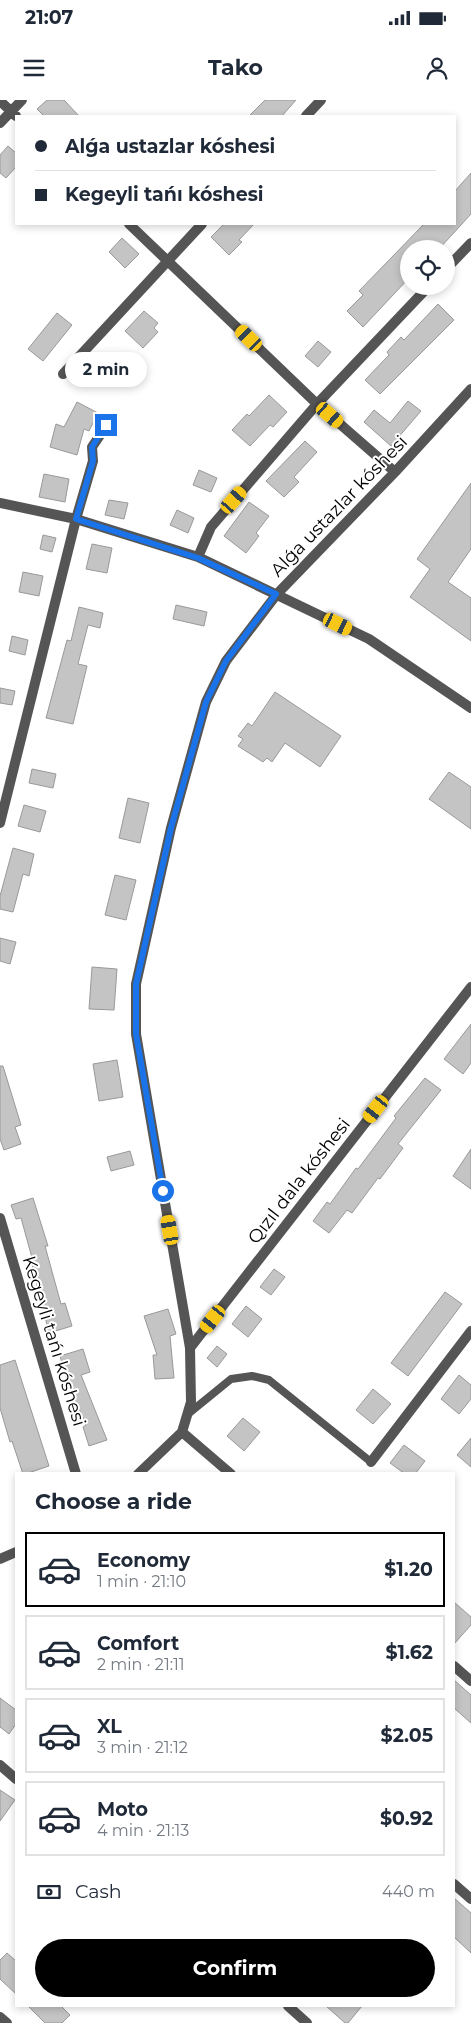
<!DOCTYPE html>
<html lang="en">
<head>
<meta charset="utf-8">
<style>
  :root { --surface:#fff; --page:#f2f2f3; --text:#1f2937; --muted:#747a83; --line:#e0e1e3; --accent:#000 }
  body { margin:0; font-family:Montserrat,sans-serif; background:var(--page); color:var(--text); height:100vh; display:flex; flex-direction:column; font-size:19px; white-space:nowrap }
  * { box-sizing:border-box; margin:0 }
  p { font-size:16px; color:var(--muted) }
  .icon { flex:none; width:28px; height:28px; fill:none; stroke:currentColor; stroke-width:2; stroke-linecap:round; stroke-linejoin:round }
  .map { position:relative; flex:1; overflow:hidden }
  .side { position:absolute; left:15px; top:1372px; width:440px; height:535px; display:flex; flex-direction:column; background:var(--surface); border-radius:0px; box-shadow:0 2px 8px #0003 }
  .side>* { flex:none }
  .hud { position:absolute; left:15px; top:15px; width:441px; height:110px; border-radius:0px; box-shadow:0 2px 8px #0003; display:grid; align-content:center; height:110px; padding:0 20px; background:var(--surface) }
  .tools { position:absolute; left:400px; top:140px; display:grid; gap:10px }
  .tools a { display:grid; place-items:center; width:55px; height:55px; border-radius:50%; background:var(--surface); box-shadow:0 2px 8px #0003; font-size:25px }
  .end { position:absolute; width:22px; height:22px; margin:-11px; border:6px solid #1a73e8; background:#fff; box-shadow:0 0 0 2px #fff }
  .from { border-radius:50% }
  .bubble { position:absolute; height:35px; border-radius:18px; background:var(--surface); box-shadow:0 2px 8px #0003; font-size:16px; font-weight:700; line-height:35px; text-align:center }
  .car { position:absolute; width:15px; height:30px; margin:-15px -8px; border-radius:6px; box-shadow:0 0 4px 1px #0007; background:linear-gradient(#f5c518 24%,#345 0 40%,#f5c518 0 76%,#345 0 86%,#f5c518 0) }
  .hud b { display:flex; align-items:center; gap:18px; height:48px; font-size:19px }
  .hud b+b { border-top:1px solid var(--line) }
  .hud i { width:12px; height:12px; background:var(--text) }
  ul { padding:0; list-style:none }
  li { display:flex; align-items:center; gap:15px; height:75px; margin:0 10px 8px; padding:0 10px; border:2px solid var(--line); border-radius:0px }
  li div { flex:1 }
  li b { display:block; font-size:19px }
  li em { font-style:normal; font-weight:700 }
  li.selected { border-color:var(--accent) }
  li>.icon { width:45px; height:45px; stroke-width:1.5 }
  h2 { padding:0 20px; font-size:22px; line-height:60px }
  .pay { display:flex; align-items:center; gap:12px; height:55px; padding:0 20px; font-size:19px }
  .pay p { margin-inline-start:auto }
  .cta { display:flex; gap:10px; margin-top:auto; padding:10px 20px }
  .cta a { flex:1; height:58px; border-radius:30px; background:var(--accent); color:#fff; font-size:20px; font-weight:700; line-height:58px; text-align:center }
  .status { display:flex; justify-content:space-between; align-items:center; height:35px; padding:0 25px; background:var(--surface); direction:ltr }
  .status svg { height:14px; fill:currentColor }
  header { display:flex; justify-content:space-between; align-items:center; height:65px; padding:0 20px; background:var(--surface); font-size:22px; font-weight:700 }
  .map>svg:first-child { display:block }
</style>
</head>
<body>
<div class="status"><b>21:07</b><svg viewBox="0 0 49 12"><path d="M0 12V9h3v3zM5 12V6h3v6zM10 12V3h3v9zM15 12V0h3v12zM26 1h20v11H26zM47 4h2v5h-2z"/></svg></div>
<header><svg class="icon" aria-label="menu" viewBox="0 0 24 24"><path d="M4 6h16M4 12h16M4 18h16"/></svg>Tako<svg class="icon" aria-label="person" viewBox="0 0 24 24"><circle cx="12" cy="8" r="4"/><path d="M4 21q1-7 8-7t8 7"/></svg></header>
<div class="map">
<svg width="471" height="1923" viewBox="0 0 471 1923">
  <rect width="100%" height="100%" fill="#fff"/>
  <path fill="#c4c4c4" stroke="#999" d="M47,0H64L79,16H44L37,9Z
    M265,0H296L282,16H249Z
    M8,46L16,53V67L6,78L0,73V55Z
    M471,73V114L439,149H409V178L363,227L347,211L363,195L359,191L424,124H455V91Z
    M224,124H254L239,140L242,142L229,155L211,137Z
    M122,138L139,154L125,168L109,152Z
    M438,204L454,220L380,294L365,280L389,255L387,252L401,237L404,240Z
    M144,211L158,223L154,228L158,232L143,248L125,231Z
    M57,213L72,225L43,261L28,249Z
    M318,241L331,252L318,267L305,256Z
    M111,258L125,266L115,283L101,275Z
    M269,295L287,312L273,327L270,325L250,346L232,330L247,314L249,316Z
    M408,301L421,311L391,346L364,322L374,310L390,323Z
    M77,302L98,313L89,331L84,329L77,355L50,347L56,324L64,327Z
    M305,341L317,352L294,377L299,382L284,397L266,381Z
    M199,370L217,378L211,392L193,385Z
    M44,374L69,379L65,402L39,397Z
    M471,383V449L448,482L471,498V541L410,497L430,469L417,459Z
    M109,400L128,403L124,419L105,415Z
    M249,402L269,416L256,433L259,436L246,453L224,436Z
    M177,410L194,418L188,433L170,425Z
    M43,435L56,438L52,452L40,449Z
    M92,444L112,448L107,473L86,469Z
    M23,472L43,476L39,496L19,492Z
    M176,505L207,512L204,526L173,519Z
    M79,507L103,513L100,528L88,525L78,564L87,566L73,624L46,618L67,540L71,541Z
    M12,536L28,540L25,555L9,551Z
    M0,588L15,591L12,605L0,603Z
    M275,592L341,636L320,667L285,643L272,662L267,658L263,662L238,646L243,639L238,636L248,623L252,626Z
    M32,669L56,674L53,688L29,683Z
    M449,672L471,687V729L429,699Z
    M128,698L149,703L140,743L119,738Z
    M24,705L46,711L40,732L18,726Z
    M13,748L34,754L29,776L23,774L13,812L0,809V796Z
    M115,775L136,780L126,820L105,815Z
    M0,838L16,842L10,864L0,861Z
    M92,867L117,869L114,910L89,909Z
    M471,924V963L463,974L444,959Z
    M117,960L123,997L99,1001L93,964Z
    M0,966H3L21,1025L15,1027L21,1044L4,1050L0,1039Z
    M425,978L441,990L398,1044L403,1048L380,1079L378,1078L352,1113L347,1110L329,1133L313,1121L327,1102L330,1104L356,1068L358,1069L396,1018L394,1016Z
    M471,1049V1089L453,1076Z
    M130,1051L134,1065L111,1071L107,1057Z
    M33,1098L48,1146H45L61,1204L65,1203L72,1226L49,1233L32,1165H34L21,1118L16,1119L11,1105Z
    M274,1169L285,1177L271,1195L260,1187Z
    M445,1192L462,1204L408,1276L391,1263Z
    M246,1206L262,1219L248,1237L232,1224Z
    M168,1209L176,1234L170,1236L174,1278L155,1279L153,1255H157L144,1216Z
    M217,1246L227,1254L217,1267L207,1258Z
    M83,1249L90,1272L81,1275L107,1340L89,1346L83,1327L86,1325L67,1281L60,1256Z
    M15,1260L49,1366L25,1374H23L12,1341L10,1342L0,1308V1265Z
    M459,1275L471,1285V1299L459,1314L441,1299Z
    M373,1289L391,1304L373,1324L356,1310Z
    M243,1318L260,1332L244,1351L227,1336Z
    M471,1338V1367L457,1355Z
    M404,1345L425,1361L415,1374H405L390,1363Z
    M454,1502L471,1517V1525L454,1544Z
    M454,1580L471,1595V1623L454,1608Z
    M0,1598L16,1610V1624L9,1634L0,1627Z
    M0,1690L15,1700L0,1721Z
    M454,1798L471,1813V1853L454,1837Z
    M7,1853L16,1861V1894L0,1879V1860Z
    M28,1906H61L70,1915L62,1923H45Z
    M326,1906H362L348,1923H345Z"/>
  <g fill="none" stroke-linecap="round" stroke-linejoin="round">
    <path stroke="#555" stroke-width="8" d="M188,1314L231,1279L252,1276L269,1280L371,1362"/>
    <path stroke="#555" stroke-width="10" d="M0,1L16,16
      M306,16L321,0
      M0,23L22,0
      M129,124L317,304L395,372
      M446,169L471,143
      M63,274L202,124
      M0,403L76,419L198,457L369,539L471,608
      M198,457L211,427L317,304L429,186
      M0,723L76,419L93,361L92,347L107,325
      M0,1118L76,1374
      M190,1248L471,887
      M182,1332L231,1374
      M371,1362L471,1231
      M138,1374L182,1332L191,1302L190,1248L136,934V884L171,728L206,602L226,561L277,494L395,372L471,289
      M0,1459L16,1452
      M454,1566L471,1581
      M0,1665L16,1679
      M454,1784L471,1799
      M288,1906L307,1923
      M0,1917L7,1923"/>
  </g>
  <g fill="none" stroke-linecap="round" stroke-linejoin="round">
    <path stroke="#1a73e8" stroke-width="6" d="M106,325L92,347L93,361L76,419L198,458L276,494L226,561L206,602L171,728L136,884V934L163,1091"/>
  </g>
  <g text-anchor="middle" stroke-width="4" stroke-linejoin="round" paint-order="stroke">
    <g font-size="18" fill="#000" stroke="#fff">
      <text transform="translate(339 406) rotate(-46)" y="6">Alǵa ustazlar kóshesi</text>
      <text transform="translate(299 1081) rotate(-52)" y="6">Qızıl dala kóshesi</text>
      <text transform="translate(54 1241) rotate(73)" y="6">Kegeyli tańı kóshesi</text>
    </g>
  </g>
</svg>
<div class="tools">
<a><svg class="icon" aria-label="locate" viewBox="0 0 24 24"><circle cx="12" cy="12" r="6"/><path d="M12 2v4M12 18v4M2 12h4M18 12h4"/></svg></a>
</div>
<i class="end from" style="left:163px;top:1091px"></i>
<i class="end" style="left:106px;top:325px"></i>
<div class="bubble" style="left:65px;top:252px;width:82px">2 min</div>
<i class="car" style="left:249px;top:238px;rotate:314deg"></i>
<i class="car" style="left:330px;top:315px;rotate:131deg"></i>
<i class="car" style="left:234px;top:400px;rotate:41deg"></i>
<i class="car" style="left:338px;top:524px;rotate:116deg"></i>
<i class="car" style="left:376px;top:1009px;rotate:218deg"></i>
<i class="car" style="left:170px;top:1130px;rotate:350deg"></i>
<i class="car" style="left:213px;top:1219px;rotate:218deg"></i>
<div class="hud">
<b><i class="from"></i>Alǵa ustazlar kóshesi</b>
<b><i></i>Kegeyli tańı kóshesi</b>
</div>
<section class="side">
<h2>Choose a ride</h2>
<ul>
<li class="selected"><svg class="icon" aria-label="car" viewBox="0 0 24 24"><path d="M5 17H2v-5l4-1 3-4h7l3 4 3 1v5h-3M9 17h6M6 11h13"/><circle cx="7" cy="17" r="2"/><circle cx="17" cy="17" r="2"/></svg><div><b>Economy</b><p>1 min · 21:10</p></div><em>$1.20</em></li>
<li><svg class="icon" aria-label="car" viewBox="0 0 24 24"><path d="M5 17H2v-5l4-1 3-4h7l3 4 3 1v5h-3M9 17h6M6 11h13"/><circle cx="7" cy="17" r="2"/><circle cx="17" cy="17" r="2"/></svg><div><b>Comfort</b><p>2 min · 21:11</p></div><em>$1.62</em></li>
<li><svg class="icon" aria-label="car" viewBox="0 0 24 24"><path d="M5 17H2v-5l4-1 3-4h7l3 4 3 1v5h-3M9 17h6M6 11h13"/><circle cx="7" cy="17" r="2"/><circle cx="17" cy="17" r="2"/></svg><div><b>XL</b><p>3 min · 21:12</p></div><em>$2.05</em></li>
<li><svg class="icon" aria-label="car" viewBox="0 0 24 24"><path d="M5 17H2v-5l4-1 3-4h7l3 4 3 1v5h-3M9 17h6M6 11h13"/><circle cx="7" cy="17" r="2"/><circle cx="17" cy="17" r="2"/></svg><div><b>Moto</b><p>4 min · 21:13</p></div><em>$0.92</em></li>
</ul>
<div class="pay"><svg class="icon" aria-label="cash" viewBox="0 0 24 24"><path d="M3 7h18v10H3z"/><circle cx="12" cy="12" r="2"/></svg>Cash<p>440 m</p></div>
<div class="cta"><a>Confirm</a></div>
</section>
</div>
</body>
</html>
